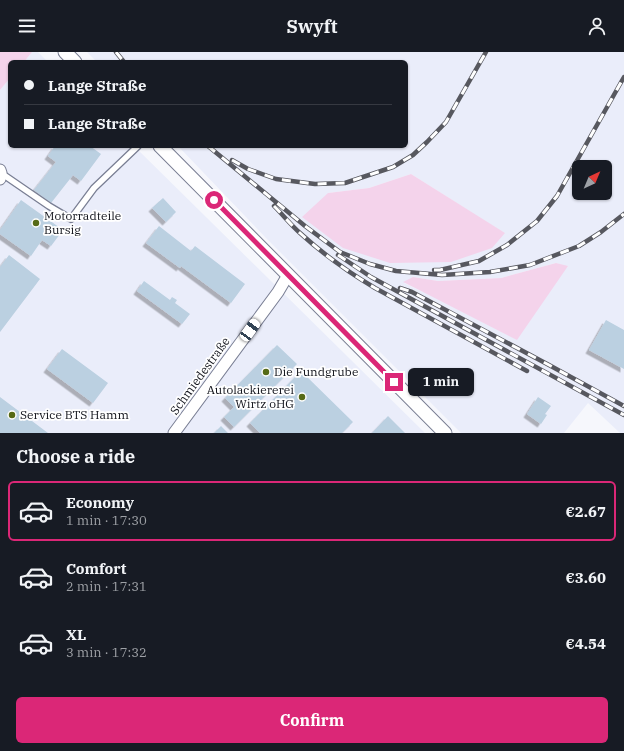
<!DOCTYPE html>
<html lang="en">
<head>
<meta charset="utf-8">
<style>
  :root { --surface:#171b24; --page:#20242c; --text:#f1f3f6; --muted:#9ea1a6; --line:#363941; --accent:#db2777 }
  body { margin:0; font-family:"IBM Plex Serif",serif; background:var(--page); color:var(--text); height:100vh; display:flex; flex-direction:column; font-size:15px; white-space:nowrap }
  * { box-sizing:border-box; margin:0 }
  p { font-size:13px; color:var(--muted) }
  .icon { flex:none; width:22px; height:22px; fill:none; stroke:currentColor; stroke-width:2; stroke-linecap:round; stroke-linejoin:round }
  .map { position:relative; height:381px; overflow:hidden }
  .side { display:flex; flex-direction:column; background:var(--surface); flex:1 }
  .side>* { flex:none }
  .banner { position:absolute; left:8px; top:8px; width:400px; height:88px; border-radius:6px; box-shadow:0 1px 3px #0004; display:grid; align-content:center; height:88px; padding:0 16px; background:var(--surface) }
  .needle { width:26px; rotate:44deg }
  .tools { position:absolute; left:572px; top:108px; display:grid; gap:8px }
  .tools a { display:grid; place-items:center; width:40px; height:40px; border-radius:6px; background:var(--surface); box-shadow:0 1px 3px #0004; font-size:20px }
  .end { position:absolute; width:18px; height:18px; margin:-9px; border:5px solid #db2777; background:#fff; box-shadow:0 0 0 2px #fff }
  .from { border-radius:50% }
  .bubble { position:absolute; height:28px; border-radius:6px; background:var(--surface); box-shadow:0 1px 3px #0004; font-size:13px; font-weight:800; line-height:28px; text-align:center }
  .car { position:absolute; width:12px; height:24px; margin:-12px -6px; border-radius:5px; box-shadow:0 0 3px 1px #0007; background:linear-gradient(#fff 24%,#345 0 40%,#fff 0 76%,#345 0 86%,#fff 0) }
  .banner b { display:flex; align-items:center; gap:14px; height:38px; font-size:15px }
  .banner b+b { border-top:1px solid var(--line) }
  .banner i { width:10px; height:10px; background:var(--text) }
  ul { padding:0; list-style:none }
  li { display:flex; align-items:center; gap:12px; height:60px; margin:0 8px 6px; padding:0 8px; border:2px solid transparent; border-radius:6px }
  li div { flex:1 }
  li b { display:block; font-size:15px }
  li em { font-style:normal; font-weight:800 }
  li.current { border-color:var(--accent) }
  li>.icon { width:36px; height:36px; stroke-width:1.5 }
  h2 { padding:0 16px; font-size:18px; line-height:48px }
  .cta { display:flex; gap:8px; margin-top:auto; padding:8px 16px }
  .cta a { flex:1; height:46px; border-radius:6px; background:var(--accent); color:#fff; font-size:16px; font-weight:800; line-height:46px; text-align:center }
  header { display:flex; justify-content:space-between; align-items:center; height:52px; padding:0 16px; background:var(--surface); font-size:18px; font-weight:800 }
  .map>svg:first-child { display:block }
</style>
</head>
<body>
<header><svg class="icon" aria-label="menu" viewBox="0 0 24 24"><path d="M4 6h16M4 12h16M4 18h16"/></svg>Swyft<svg class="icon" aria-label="person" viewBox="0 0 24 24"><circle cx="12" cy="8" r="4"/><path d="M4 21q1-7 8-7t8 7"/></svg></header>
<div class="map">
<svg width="624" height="381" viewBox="0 0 624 381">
  <defs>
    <filter id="shadow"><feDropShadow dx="-3.5" dy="3.5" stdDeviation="0" flood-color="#0004"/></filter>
  </defs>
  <rect width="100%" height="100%" fill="#f6f7fc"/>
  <path fill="#eaedfa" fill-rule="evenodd" d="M32,0H38L48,10H24Z
    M87,0H624V381H620L588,351L564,381H461L266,186L178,94H406V10H97ZM579,115H605V141H579ZM411,122L504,181H505L328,141L369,136ZM556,211L568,215L423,240L404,231L413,225L438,229L501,226Z
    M10,26V94H134L425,381H0V38Z"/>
  <path fill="#f4d3eb" d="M0,0H32L24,10H10V26L0,38Z
    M411,122L505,181L492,196L451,210L390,211L343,196L302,165L328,141L369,136Z
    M556,211L568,214L517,288L423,240L403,230L413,225L438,229L501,226Z"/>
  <path fill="#bbd0e1" filter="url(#shadow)" d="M55,94H90L101,102L81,129L73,123L51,151L34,138L56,110L48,104Z
    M163,146L176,160L166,170L152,156Z
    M21,148L63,178L51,194L42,188L31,204L0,182V178Z
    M159,174L191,199L195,194L245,232L231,251L181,214L180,216L146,191Z
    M9,203L40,227L0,280V215Z
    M144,229L170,248L172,245L177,248L175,251L190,262L182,272L137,239Z
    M606,268L624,278V317L589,298Z
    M277,293L297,312L234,375L224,365L234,355L225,346Z
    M62,297L108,331L93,351L47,317Z
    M301,319L353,370L342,381H260L250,371Z
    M0,345L48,381H0Z
    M538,345L551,354L545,362L547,363L541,372L527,362Z
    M388,364L405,381H372Z
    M221,374L228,381H214Z"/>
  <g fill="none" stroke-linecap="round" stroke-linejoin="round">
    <g stroke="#797e93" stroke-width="8">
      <path id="service" d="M1,121L49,154L71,167L94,136L138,94"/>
    </g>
    <g stroke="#797e93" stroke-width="13">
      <path id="minor" d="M0,118L1,121L0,127
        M174,381L278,240L288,223"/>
    </g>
    <g stroke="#797e93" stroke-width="15">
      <path id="tertiary" d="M65,0L75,10
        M160,94C255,190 350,286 445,381"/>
    </g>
    <use href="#service" stroke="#fff" stroke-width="5.5"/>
    <use href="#minor" stroke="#fff" stroke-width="11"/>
    <use href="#tertiary" stroke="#fff" stroke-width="13"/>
    <g stroke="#57585f" stroke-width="4.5">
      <path id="rail" d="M116,0L124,10
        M208,94L305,174L340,200L370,212L396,219L442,223L490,220L530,213L579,194L601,180L624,162
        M232,108L248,117L276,127L315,132L345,131L393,115L413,103L427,90L446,70L486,0
        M274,154C283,163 291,173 300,181C323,202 348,220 375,236L527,319
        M338,203L371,225L624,363
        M434,218H440L479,209L507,193L537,169L557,144L624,25
        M400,236L412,240L549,313L624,354"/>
    </g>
    <use href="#rail" stroke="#fff" stroke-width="3" stroke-dasharray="9" stroke-linecap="butt"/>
  </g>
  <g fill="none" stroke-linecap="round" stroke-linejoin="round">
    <path stroke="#db2777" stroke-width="5" d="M214,148L394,330"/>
  </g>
  <g fill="#566a16" stroke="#fff" stroke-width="1.5">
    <circle cx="36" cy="171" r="4"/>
    <circle cx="266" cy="320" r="4"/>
    <circle cx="302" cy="345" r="4"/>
    <circle cx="12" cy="363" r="4"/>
  </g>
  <g text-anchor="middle" stroke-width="3.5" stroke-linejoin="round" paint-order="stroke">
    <g font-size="12" fill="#11131b" stroke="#fff" text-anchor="start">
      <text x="44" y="168">Motorradteile<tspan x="44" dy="14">Bursig</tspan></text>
      <text x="274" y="324">Die Fundgrube</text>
      <text x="294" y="342" text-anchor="end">Autolackiererei<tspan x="294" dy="14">Wirtz oHG</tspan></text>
      <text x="20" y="367">Service BTS Hamm</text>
    </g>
    <g font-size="12" fill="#11131b" stroke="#fff">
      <text transform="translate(200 324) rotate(-54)" y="4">Schmiedestraße</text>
    </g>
  </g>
</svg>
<div class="tools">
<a><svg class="needle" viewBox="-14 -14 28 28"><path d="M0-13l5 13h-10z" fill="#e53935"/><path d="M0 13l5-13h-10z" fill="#9ea1a6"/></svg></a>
</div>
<i class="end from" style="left:214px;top:148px"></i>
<i class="end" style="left:394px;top:330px"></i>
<div class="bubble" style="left:408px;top:316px;width:66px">1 min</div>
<i class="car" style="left:250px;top:278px;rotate:36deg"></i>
<div class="banner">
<b><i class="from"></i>Lange Straße</b>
<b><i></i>Lange Straße</b>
</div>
</div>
<section class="side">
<h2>Choose a ride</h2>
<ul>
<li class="current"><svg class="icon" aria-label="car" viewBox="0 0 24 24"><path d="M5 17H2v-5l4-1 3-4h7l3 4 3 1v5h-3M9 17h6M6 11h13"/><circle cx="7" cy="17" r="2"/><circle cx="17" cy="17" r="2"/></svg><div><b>Economy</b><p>1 min · 17:30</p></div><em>€2.67</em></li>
<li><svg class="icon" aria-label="car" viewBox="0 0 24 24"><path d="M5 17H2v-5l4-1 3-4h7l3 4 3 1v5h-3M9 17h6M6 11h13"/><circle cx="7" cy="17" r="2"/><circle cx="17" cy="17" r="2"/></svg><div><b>Comfort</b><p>2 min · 17:31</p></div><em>€3.60</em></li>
<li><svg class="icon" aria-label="car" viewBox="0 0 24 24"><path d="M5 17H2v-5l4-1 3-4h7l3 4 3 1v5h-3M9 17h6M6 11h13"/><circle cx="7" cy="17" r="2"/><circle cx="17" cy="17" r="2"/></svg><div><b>XL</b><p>3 min · 17:32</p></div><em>€4.54</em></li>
</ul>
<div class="cta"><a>Confirm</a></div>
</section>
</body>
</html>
